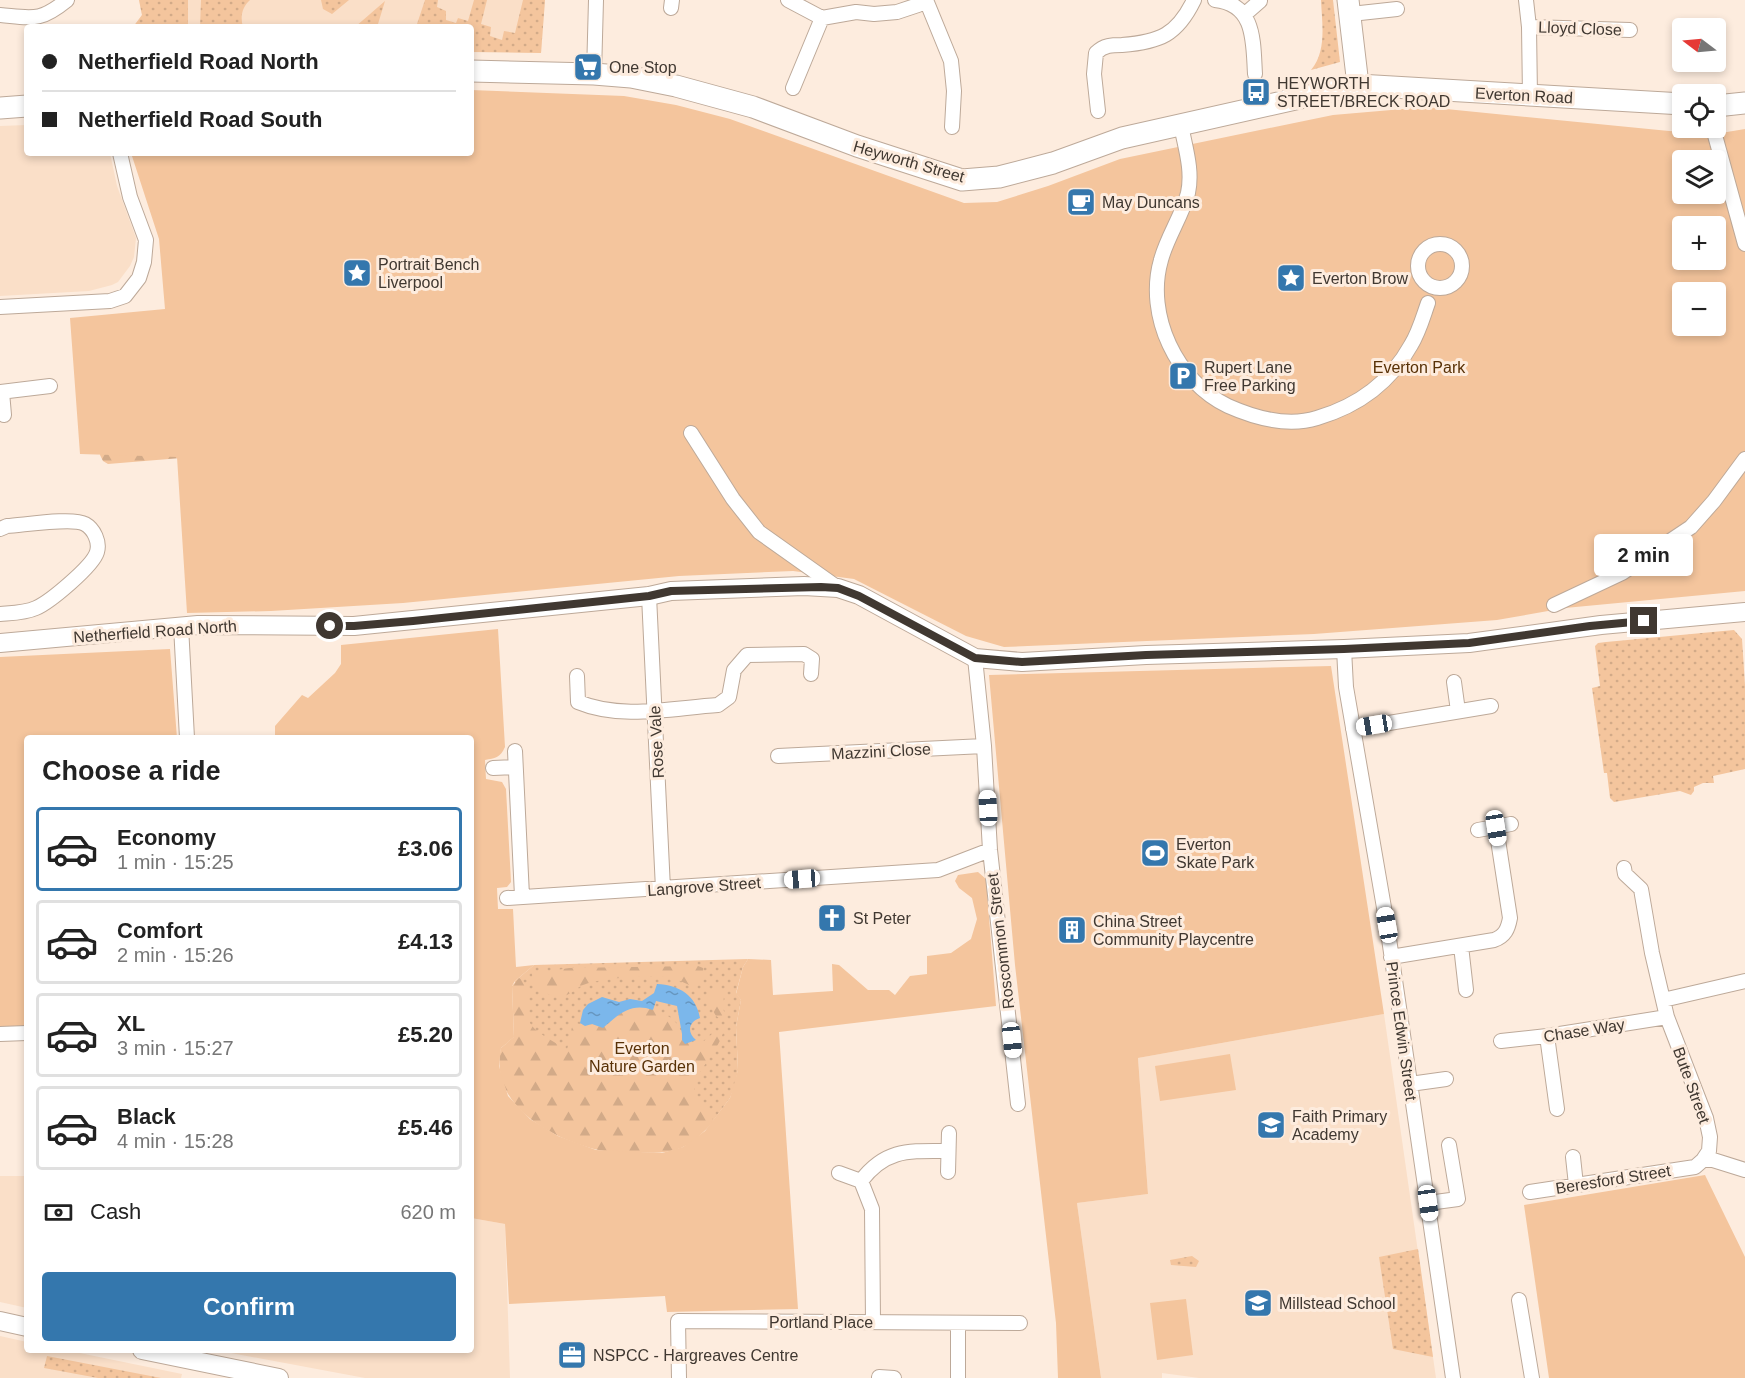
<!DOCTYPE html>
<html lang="en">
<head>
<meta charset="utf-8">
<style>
  :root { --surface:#fff; --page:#f2f2f2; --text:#222; --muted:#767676; --line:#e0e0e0; --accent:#3477ad }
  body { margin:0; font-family:Arial,sans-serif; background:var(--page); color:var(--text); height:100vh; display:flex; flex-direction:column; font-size:22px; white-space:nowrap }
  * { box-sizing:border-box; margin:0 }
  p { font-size:20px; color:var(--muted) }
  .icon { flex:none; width:33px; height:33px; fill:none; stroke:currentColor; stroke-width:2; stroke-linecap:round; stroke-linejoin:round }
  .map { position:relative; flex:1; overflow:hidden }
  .side { position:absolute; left:24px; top:735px; width:450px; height:618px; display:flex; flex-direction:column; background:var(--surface); border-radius:6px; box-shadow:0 3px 9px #0003 }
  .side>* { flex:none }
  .hud { position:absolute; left:24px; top:24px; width:450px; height:132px; border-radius:6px; box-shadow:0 3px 9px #0003; display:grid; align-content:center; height:132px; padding:0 18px; background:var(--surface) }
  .needle { width:39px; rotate:286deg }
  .controls { position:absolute; left:1672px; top:18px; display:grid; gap:12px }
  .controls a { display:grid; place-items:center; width:54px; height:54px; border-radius:6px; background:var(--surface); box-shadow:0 3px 9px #0003; font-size:30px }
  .end { position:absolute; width:27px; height:27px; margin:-14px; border:8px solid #403831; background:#fff; box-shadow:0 0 0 3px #fff }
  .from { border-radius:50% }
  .bubble { position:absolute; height:42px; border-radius:6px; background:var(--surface); box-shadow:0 3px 9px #0003; font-size:20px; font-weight:800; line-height:42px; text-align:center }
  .car { position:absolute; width:18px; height:36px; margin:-18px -9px; border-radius:8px; box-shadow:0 0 4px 2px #0007; background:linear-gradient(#fff 24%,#345 0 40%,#fff 0 76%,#345 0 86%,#fff 0) }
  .hud b { display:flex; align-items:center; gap:21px; height:57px; font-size:22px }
  .hud b+b { border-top:2px solid var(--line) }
  .hud i { width:15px; height:15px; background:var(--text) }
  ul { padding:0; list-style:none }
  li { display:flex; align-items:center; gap:18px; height:84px; margin:0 12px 9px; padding:0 6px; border:3px solid var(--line); border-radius:6px }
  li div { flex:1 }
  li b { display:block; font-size:22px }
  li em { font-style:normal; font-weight:800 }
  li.selected { border-color:var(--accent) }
  li>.icon { width:54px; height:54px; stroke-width:1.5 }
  h2 { padding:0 18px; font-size:27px; line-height:72px }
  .pay { display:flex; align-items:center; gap:15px; height:66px; padding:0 18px; font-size:22px }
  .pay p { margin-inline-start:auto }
  .cta { display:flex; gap:12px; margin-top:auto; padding:12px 18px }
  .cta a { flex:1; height:69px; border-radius:6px; background:var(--accent); color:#fff; font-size:24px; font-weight:800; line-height:69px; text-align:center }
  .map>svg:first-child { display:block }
</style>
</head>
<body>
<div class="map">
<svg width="1745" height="1378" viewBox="0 0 1745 1378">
  <defs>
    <pattern id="grass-dots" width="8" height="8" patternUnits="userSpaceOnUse" patternTransform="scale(1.5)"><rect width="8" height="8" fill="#f4c59d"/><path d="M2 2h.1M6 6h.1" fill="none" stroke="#d2aa88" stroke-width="1.8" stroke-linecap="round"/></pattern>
    <pattern id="forest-firs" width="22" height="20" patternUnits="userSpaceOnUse" patternTransform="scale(1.5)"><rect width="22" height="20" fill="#f4c59d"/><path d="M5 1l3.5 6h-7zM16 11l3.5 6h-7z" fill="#d2aa88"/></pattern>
    <pattern id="water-ripples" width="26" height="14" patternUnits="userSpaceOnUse" patternTransform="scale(1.5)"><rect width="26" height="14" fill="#7bb7eb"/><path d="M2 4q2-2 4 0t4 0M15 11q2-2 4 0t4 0" fill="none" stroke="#6696bf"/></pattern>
  </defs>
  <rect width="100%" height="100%" fill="#fdecde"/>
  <path fill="#fadfc8" d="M139,0H545L541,53L471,51V27H133L142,15Z
    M27,125V153H110L117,186L136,238L134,257L130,266L118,282L112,285L89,291L0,296V126Z
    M1384,1014L1436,1378H1199L1162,1373V1378H1101L1077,1203L1148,1194L1138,1058Z
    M0,1176H27V1308L0,1302Z
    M471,1218L505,1224L510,1378H365L215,1350H471Z
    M0,1336L27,1342V1350H65L182,1374L181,1378H0Z"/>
  <path fill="url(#grass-dots)" d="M139,0H188V27H133L142,15Z
    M201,0H250C242,7 240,17 243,27H200Z
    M321,0H349L332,14L323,9Z
    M425,0H438L437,7L446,11V20L456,23L458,18L468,21L474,0H487L481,24L491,27L490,36L502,40L504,31L515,33L523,0H545L541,53L471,52V27H416Z
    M1321,0H1333L1340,62L1311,70C1327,51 1322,24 1321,0Z
    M385,1L378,24L386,27H355Z
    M1734,630L1742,639L1745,685V769L1713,776L1714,783H1703L1694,787V791L1691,795L1680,791L1614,802L1610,798L1607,773H1604L1592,688L1600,686L1595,646L1598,643L1606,642Z
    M748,959L743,967L736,993L741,1000L736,1027L738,1070L735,1085L730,1098L710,1125L506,1044L514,1037L515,981L534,965Z
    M1418,1249L1433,1357L1393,1349L1379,1257Z
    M1192,1256L1199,1261L1196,1267L1171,1265L1170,1260Z
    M47,1356L161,1378H98L44,1368Z"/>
  <path fill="url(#forest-firs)" d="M104,428L168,440L181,458L108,464L103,461L100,455Z
    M698,966L703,968C704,976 699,983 693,987C686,983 678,980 671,978C655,974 598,978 583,985C574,989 569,997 558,997C547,996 533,986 532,974L569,968Z
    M519,978C535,986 521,1012 532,1026C538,1034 557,1043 567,1050L573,1023L603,1027C611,1021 621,1010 631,1008C650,1004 684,1017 682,1040L691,1043L696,1040L704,1041L713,1033L720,1031L723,1033C713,1065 671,1087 712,1116L713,1122C705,1131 693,1143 681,1148C666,1154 651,1153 636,1152C622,1152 607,1153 594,1149C548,1137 489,1104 501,1048L514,1037L512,986Z
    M716,989L724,995L723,1008L726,1018L724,1021L716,1016L708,1002L711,991Z"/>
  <path fill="#f4c59d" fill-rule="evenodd" d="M471,90L624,96L676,105L730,119L964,203L997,202L1048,186L1120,159L1333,115L1426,107L1669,131L1715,134L1745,129V591L1565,608L1497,620L1314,634L1004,647L966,636L854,579L793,571L679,576L403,603L271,611L187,613L177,457L80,454L70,318L165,309L159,239L131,153H471ZM1683,160H1716V194H1683ZM1683,226H1716V260H1683ZM1683,292H1716V326H1683Z
    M498,629L505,747C500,758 495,758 485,760L486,779L502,782L506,789L511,882L507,887L497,888L498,909H513L516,967L534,965L515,981L512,986L514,1037L501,1048L499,1066L508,1096L530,1119L558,1136L596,1150L662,1153L683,1147L705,1131L730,1098L738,1070L736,1027L741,1000L736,994L743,967L748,959L771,960L773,995L833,991L832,964L839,965L868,990H889L895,995L910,976L927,974V956L951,953L971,939L977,919L972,898L959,888L955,881L958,875L978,872L986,879L996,1006L779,1032L798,1309L667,1312L665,1296L509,1304L505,1224L471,1218V738H275V726L302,695L308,698L335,673L341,664V645Z
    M170,649L177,738H27V1031L0,1032V657Z
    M1331,666L1384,1014L1138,1058L1148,1194L1077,1203L1101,1378H1058L1056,1323L1015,965L989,675Z
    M1230,1054L1236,1090L1160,1101L1155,1066Z
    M1705,1175L1745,1257V1378H1549L1524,1205Z
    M1186,1299L1193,1355L1157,1360L1150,1303Z"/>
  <path fill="url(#water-ripples)" d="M657,984C679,985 696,995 700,1018C688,1022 687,1033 696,1040L685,1044L682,1040V1034L677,1006L656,1001L653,1010C631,1002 619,1014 603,1028L592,1024L585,1026L580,1023L583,1010L588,1004L602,997L619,1002L630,999L642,1001L654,993Z"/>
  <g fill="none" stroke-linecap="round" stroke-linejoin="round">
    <g stroke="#bda999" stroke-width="16">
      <path id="street" d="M788,0L822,18
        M926,0L951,61L954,91L952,127
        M1215,0C1256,4 1253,43 1255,74
        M1526,0L1529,27L1530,96
        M671,8L672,0
        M1351,14L1397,9
        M0,15C33,18 40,22 67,0
        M1244,15L1260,1
        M1529,27L1630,30
        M594,74L596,0
        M793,88L822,18L856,12L874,14L897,12L918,5L926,0
        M1098,111L1094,74L1096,53C1104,45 1112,45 1122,45C1160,42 1177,35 1194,0
        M1181,125C1185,147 1193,170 1188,193C1182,216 1167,237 1161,260C1145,315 1177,382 1228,406C1255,418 1288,427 1317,418C1358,406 1390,383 1411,345C1419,332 1423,317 1428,303
        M1713,128L1745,244
        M1418 266a22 22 0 1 1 44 0a22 22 0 1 1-44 0Z
        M0,307L110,301L125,296L139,278L144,262L146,240L130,197L120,153
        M0,392L50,386
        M2,392L4,415
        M691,433L733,499L759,532L838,588
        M0,529L7,526C24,525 73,517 85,524C94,529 100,542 97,552C93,566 50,602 36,608C25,613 12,613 0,614
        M649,596L663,889
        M1554,605L1622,573L1691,527L1714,501L1745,459
        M181,626L187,738
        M1344,649L1346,687L1387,925L1453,1378
        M975,658L984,746L990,850L1018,1104
        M577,676L578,702C621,720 672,708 718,705L729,697L734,670L747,655L804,654L812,659L811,674
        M1454,682L1458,711
        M1353,729L1491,706
        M515,751L522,896
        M778,756L984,746
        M493,768L515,767
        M1478,830L1511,824
        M507,898L938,870L990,850
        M1461,946L1466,990
        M1391,957L1494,940C1505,936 1508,929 1510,918L1496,827
        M1663,1000L1745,981
        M0,1034L27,1033
        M1547,1036L1557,1109
        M1501,1041L1547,1036L1667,1017
        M1410,1084L1446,1079
        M1573,1157L1576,1185
        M1703,1160H1713L1745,1170
        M948,1172L949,1133
        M839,1173L861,1181L872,1209L873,1322
        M861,1181C886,1148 910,1151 948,1151
        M1530,1192L1695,1167L1703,1160L1709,1151L1710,1137L1706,1118L1667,1017L1652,953L1641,889L1625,874L1624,868
        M1428,1203L1458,1199L1449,1145
        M1519,1300L1532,1378
        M879,1377L894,1378
        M679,1378L678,1321L1020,1323
        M958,1378V1323"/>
    </g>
    <g stroke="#bda999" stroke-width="20">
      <path id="secondary" d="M0,643L198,625L354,626L649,596L671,591L804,586L838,588L859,595L975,658L1022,662L1146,655L1344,649L1469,643L1601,625L1745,612
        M0,1321L27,1327
        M142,1350L279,1378"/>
    </g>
    <g stroke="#bda999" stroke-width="23">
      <path id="primary" d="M1348,0L1358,85
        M471,71L594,74L631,77L676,86L753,107L857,146L962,180L999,177L1053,163L1122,138L1358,85L1683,104
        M1716,106L1745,103
        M0,108L27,106"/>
    </g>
    <use href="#street" stroke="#fff" stroke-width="14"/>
    <use href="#secondary" stroke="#fff" stroke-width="18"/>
    <use href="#primary" stroke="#fff" stroke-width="21"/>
  </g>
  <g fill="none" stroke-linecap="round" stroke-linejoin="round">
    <path stroke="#403831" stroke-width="8" d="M330,626H354L413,621L649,596L671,591L821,587L838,588L859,596L975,658L1022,662L1146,655L1344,649L1469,643L1590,626L1644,621"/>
  </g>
  <defs>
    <g id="supermarket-square" transform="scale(1.5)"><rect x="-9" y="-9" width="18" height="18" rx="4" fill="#3477ad" stroke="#fdecde"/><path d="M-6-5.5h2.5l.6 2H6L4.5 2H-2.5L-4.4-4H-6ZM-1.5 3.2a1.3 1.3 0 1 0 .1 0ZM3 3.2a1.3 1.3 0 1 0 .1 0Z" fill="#fff"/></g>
    <g id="bus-square" transform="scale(1.5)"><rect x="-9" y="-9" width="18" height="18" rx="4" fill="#3477ad" stroke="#fdecde"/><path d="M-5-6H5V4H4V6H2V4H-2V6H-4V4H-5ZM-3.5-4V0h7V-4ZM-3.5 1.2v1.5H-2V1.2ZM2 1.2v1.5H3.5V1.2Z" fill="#fff"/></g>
    <g id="cafe-square" transform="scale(1.5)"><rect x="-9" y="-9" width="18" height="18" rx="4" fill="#3477ad" stroke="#fdecde"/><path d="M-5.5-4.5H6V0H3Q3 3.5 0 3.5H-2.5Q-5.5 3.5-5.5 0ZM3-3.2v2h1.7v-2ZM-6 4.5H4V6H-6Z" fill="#fff"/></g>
    <g id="sight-square" transform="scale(1.5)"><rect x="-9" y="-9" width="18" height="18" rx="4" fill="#3477ad" stroke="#fdecde"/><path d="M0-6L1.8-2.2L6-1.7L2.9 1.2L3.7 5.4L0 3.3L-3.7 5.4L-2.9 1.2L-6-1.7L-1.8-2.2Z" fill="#fff"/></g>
    <g id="parking-square" transform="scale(1.5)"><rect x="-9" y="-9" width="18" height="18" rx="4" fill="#3477ad" stroke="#fdecde"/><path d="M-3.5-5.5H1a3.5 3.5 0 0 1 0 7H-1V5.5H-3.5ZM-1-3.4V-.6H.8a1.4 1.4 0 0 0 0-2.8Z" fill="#fff"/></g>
    <g id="stadium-square" transform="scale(1.5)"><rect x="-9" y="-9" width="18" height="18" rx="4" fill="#3477ad" stroke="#fdecde"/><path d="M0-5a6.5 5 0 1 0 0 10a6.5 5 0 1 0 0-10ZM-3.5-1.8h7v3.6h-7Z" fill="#fff"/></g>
    <g id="church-square" transform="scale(1.5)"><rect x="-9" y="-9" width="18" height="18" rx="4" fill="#3477ad" stroke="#fdecde"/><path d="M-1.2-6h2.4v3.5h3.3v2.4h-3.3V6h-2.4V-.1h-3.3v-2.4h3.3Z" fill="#fff"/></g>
    <g id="building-square" transform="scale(1.5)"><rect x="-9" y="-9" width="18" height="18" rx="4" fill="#3477ad" stroke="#fdecde"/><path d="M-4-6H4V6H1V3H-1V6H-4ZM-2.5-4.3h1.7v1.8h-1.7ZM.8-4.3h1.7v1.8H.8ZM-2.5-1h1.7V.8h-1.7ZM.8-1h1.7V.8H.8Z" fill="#fff"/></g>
    <g id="school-square" transform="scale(1.5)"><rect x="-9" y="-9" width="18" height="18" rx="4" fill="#3477ad" stroke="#fdecde"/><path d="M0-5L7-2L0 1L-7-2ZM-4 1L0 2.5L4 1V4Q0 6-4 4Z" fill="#fff"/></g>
    <g id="office-square" transform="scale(1.5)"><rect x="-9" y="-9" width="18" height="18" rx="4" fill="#3477ad" stroke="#fdecde"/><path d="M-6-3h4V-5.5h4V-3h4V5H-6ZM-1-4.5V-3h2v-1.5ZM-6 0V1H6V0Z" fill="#fff"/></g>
  </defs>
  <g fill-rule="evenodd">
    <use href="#supermarket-square" x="588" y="67"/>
    <use href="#bus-square" x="1256" y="92"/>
    <use href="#cafe-square" x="1081" y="202"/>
    <use href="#sight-square" x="357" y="273"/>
    <use href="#sight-square" x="1291" y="278"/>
    <use href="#parking-square" x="1183" y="376"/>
    <use href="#stadium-square" x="1155" y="853"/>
    <use href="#church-square" x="832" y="918"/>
    <use href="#building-square" x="1072" y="930"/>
    <use href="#school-square" x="1271" y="1125"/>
    <use href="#school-square" x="1258" y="1303"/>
    <use href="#office-square" x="572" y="1355"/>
  </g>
  <g text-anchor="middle" stroke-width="6" stroke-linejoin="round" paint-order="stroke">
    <g font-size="16" fill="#403831" stroke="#fdecde">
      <text transform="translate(1580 28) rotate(2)" y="6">Lloyd Close</text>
      <text transform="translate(1524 95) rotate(3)" y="6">Everton Road</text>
      <text transform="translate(909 161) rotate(16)" y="6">Heyworth Street</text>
      <text transform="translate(155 631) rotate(-4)" y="6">Netherfield Road North</text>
      <text transform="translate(656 742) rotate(-93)" y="6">Rose Vale</text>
      <text transform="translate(881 751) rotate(-3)" y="6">Mazzini Close</text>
      <text transform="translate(704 886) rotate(-4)" y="6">Langrove Street</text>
      <text transform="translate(1000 941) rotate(-97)" y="6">Roscommon Street</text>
      <text transform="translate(1584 1030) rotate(-9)" y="6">Chase Way</text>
      <text transform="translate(1402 1031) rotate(82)" y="6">Prince Edwin Street</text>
      <text transform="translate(1692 1085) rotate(70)" y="6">Bute Street</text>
      <text transform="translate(1613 1179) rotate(-9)" y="6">Beresford Street</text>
      <text x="821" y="1328">Portland Place</text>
    </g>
    <g font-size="16" fill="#403831" stroke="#fdecde" text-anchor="start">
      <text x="609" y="73">One Stop</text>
      <text x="1277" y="89">HEYWORTH<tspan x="1277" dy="18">STREET/BRECK ROAD</tspan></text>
      <text x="1102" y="208">May Duncans</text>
      <text x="378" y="270">Portrait Bench<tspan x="378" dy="18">Liverpool</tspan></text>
      <text x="1312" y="284">Everton Brow</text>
      <text x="1204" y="373">Rupert Lane<tspan x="1204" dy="18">Free Parking</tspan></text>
      <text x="1176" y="850">Everton<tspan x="1176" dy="18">Skate Park</tspan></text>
      <text x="853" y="924">St Peter</text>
      <text x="1093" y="927">China Street<tspan x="1093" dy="18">Community Playcentre</tspan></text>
      <text x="1292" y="1122">Faith Primary<tspan x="1292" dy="18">Academy</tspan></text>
      <text x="1279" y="1309">Millstead School</text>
      <text x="593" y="1361">NSPCC - Hargreaves Centre</text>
    </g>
    <g font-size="16" fill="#583106" stroke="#fdecde">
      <text x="1419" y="373">Everton Park</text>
      <text x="642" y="1054">Everton<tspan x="642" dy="18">Nature Garden</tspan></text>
    </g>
  </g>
</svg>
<div class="controls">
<a><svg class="needle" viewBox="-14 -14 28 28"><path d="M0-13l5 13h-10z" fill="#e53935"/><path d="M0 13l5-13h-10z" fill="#767676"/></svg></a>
<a><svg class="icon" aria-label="locate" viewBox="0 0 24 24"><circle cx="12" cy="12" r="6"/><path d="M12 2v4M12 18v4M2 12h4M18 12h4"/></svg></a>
<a><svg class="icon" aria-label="layers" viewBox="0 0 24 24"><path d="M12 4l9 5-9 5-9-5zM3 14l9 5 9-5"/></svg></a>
<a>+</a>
<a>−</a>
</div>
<i class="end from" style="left:330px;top:626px"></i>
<i class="end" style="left:1644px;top:621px"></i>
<div class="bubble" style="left:1594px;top:534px;width:99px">2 min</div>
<i class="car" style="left:1374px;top:725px;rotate:261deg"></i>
<i class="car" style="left:988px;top:808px;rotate:357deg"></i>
<i class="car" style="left:1496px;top:828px;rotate:171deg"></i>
<i class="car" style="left:802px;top:879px;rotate:266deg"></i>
<i class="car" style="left:1387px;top:925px;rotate:350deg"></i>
<i class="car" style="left:1012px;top:1040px;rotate:174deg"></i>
<i class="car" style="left:1428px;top:1203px;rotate:172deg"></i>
<div class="hud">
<b><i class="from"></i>Netherfield Road North</b>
<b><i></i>Netherfield Road South</b>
</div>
<section class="side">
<h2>Choose a ride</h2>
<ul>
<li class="selected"><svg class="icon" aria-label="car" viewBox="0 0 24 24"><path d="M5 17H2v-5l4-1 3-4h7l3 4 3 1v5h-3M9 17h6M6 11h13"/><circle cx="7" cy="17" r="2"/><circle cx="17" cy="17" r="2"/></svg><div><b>Economy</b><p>1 min · 15:25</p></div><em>£3.06</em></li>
<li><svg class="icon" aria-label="car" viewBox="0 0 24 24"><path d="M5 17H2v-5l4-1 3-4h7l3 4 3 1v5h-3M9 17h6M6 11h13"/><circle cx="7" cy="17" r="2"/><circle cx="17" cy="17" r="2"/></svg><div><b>Comfort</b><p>2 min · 15:26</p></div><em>£4.13</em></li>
<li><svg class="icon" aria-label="car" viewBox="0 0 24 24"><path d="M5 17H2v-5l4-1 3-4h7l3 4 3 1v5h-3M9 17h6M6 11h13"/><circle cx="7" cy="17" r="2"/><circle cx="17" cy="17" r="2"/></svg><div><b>XL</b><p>3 min · 15:27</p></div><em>£5.20</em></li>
<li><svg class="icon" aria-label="car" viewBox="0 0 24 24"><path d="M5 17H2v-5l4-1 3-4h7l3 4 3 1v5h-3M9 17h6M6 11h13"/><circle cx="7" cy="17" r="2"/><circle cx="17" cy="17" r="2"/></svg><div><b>Black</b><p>4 min · 15:28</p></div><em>£5.46</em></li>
</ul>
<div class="pay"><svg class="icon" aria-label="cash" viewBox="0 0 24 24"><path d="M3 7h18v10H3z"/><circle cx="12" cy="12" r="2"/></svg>Cash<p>620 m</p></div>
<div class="cta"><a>Confirm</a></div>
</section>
</div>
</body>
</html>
